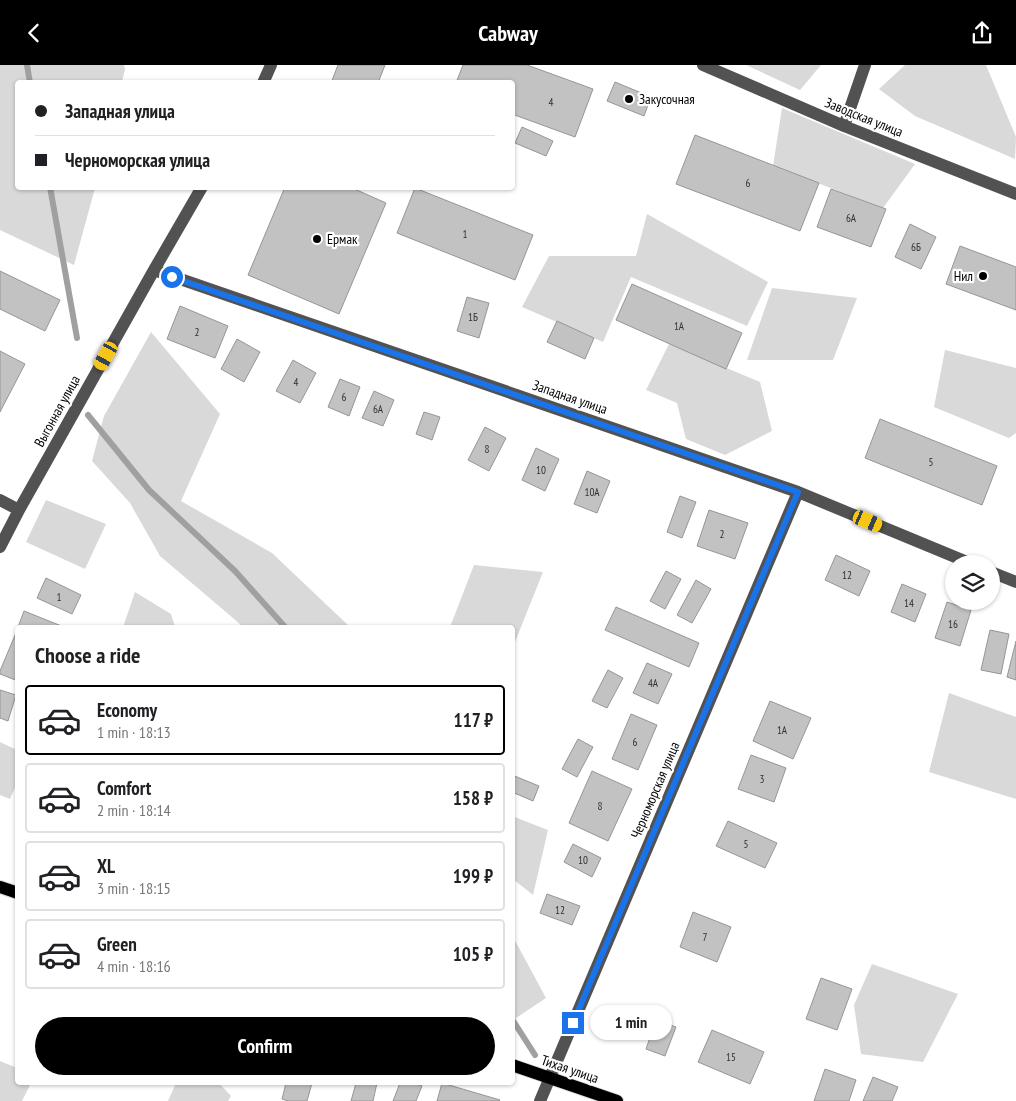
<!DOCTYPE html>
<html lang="en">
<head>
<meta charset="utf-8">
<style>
  :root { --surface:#fff; --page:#f2f2f2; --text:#202124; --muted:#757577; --line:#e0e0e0; --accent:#000 }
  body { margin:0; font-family:"PT Sans Narrow",sans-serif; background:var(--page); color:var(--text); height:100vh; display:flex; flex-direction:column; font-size:19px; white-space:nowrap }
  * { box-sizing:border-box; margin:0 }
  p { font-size:16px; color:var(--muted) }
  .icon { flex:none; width:28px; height:28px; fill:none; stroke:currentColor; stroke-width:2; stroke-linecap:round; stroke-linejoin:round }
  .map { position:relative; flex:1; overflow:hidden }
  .sheet { position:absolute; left:15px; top:560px; width:500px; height:460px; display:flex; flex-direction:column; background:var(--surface); border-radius:5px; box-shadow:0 1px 4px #0004 }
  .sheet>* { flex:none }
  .top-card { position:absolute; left:15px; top:15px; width:500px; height:110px; border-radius:5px; box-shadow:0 1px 4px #0004; display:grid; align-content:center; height:110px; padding:0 20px; background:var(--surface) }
  .buttons { position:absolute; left:945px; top:490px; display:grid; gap:10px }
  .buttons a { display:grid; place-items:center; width:55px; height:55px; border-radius:50%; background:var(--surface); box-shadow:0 1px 4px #0004; font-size:25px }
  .end { position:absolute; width:22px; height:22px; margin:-11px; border:6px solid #1a73e8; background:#fff; box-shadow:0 0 0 2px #fff }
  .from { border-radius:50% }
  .bubble { position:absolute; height:35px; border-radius:18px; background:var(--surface); box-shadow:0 1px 4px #0004; font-size:16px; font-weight:600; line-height:35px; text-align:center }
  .car { position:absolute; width:15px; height:30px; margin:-15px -8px; border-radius:6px; box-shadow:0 0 4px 1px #0007; background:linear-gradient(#f5c518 24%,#345 0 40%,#f5c518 0 76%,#345 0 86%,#f5c518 0) }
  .top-card b { display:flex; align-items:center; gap:18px; height:48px; font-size:19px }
  .top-card b+b { border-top:1px solid var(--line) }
  .top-card i { width:12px; height:12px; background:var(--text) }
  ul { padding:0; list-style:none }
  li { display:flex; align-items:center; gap:15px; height:70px; margin:0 10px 8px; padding:0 10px; border:2px solid var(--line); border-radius:5px }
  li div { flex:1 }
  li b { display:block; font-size:19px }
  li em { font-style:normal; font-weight:600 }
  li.selected { border-color:var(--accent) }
  li>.icon { width:45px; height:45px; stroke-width:1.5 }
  h2 { padding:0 20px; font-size:22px; line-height:60px }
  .button { display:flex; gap:10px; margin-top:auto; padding:10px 20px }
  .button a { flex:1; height:58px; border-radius:30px; background:var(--accent); color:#fff; font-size:20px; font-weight:600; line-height:58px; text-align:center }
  header { display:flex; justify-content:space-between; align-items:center; height:65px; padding:0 20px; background:var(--accent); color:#fff; font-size:22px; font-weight:600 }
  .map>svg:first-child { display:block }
</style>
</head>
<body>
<header><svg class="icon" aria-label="back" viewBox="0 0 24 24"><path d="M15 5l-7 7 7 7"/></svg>Cabway<svg class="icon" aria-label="share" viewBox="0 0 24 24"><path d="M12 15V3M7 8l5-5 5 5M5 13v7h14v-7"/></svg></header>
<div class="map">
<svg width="1016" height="1036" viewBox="0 0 1016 1036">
  <rect width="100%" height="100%" fill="#fff"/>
  <path fill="#d9d9d9" d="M0,0H124L125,4L122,17L18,18V122L95,123L74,200L0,165Z
    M746,0H821L800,25Z
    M905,0H986L1016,72L1015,94L915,51L879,24Z
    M782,43L915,99L883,143L773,101Z
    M647,149L768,217L747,261L631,212L603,277L522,242L549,191H636Z
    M772,223L857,233L833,295H747Z
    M151,267L220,349L181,436L272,488L350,562H243L233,553L160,491L130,438L92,396L104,351Z
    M669,279L760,317L772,366L725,390L686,374L677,338L646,325Z
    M945,285L1016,303V368L1009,373L934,342Z
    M46,435L106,459L85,504L26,477Z
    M474,500L543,507L513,582L512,562H450Z
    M135,527L171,549L175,562H123Z
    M949,628L1016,652V734L929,707Z
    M0,677L17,685V718L10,734L0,730Z
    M512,751L548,765L533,830L513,814Z
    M512,870L546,933L513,955H512Z
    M872,899L958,929L923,997L861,989L854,940Z
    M0,996L17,1003L18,1018H31L22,1036H0Z
    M176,1018H219L231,1031L228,1036H168Z"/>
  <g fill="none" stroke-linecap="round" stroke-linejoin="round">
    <path stroke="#a0a0a0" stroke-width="6" d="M27,0L30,18
      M50,122L77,273
      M88,350L149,425L235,506L285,562
      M512,954L535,990"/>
  </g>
  <path fill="#c2c2c2" stroke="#969696" d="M338,0H385L378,18H331Z
    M463,0H527L593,24L575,72L512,49V18H456Z
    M615,17L651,32L644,51L607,36Z
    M522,62L553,76L546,91L515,78Z
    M695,70L819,118L800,166L676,119Z
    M285,122H350L386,138L339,249L248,210Z
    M415,123L533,170L515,215L397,168Z
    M831,124L886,144L871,182L817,162Z
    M910,159L936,172L921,204L895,192Z
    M960,181L1016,202V245L946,219Z
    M0,206L60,235L45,266L0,244Z
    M632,219L742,268L726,304L616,255Z
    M467,232L489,238L479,273L457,266Z
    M180,241L228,261L215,293L167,274Z
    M557,256L594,273L585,294L547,277Z
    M237,274L260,287L244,317L221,304Z
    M0,286L25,299L0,347Z
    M293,295L316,308L300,338L276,326Z
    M340,314L360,322L349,351L328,342Z
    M374,326L394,335L383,361L362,353Z
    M424,347L440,352L432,375L416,369Z
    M880,354L997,401L982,440L865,393Z
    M485,362L506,373L489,406L468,395Z
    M536,383L559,394L545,426L522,415Z
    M587,406L610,416L597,448L574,439Z
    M680,431L696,437L682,473L667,467Z
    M709,445L748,458L735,494L697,481Z
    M836,490L870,506L859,531L825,515Z
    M666,506L681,514L665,544L650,536Z
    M46,513L81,530L72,549L37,533Z
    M696,515L711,524L692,558L677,550Z
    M902,519L926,529L915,557L891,547Z
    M947,537L971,545L960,581L935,573Z
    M616,542L699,578L689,602L605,565Z
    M24,546L64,562H18Z
    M18,563V616L0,609V606Z
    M990,565L1009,569L1001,609L981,605Z
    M1016,576V615L1007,612Z
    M647,598L672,609L658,639L633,628Z
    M608,605L623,613L607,643L592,636Z
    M0,625L16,630L8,656L0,653Z
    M770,636L811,653L793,694L753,676Z
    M631,649L657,660L638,705L612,694Z
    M578,674L593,682L577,712L562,704Z
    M751,690L786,703L774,737L738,724Z
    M592,706L632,724L608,776L569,758Z
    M512,710L539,721L533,736L512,727Z
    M728,756L777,778L765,803L716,781Z
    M573,779L601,793L592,812L564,797Z
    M547,829L580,841L572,860L540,848Z
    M693,847L731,862L717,897L680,882Z
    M821,913L852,924L837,965L806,954Z
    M656,955L676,962L665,991L646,984Z
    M712,965L764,987L750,1019L698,997Z
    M825,1004L856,1015L849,1036H814Z
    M873,1012L898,1022L892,1036H863Z
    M286,1018H312L307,1036H288L282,1034Z
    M356,1018H377L373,1036H351Z
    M400,1018H414L422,1021L416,1036H393Z
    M442,1018L500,1035L499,1036H437Z"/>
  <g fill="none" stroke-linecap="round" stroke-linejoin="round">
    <g stroke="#dbdbdb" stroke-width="14">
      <path id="major" d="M0,822L18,828
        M512,1000L617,1036"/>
    </g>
    <path stroke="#525252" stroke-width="12" d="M703,0L844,61L1016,129
      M263,18L271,0
      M844,61L865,0
      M154,205L798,427L972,499
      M0,435L19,445
      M0,482L19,445L154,205L202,122
      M991,507L1016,517
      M540,1036L798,427"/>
    <use href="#major" stroke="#000" stroke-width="12"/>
  </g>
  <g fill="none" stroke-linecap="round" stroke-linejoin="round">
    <path stroke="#1a73e8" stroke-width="6" d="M172,212L798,427L573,958"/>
  </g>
  <g fill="#000" stroke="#fff" stroke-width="2">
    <circle cx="629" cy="34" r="5"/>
    <circle cx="317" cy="174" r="5"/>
    <circle cx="983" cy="211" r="5"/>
  </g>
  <g text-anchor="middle" stroke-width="4.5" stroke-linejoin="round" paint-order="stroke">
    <g font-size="11" fill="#303030">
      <text x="551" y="41">4</text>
      <text x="748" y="122">6</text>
      <text x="851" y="157">6А</text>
      <text x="465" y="173">1</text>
      <text x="916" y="186">6Б</text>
      <text x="473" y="256">1Б</text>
      <text x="679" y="265">1А</text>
      <text x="197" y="271">2</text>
      <text x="296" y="321">4</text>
      <text x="344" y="336">6</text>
      <text x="378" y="348">6А</text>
      <text x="487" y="388">8</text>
      <text x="931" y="401">5</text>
      <text x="541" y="409">10</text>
      <text x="592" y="431">10А</text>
      <text x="722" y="473">2</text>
      <text x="847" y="514">12</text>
      <text x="59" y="536">1</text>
      <text x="909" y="542">14</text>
      <text x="953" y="563">16</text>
      <text x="653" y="622">4А</text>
      <text x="782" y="669">1А</text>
      <text x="635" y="681">6</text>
      <text x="762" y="718">3</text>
      <text x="600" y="745">8</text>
      <text x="746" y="783">5</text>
      <text x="583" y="799">10</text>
      <text x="560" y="849">12</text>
      <text x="705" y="876">7</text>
      <text x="731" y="996">15</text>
    </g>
    <g font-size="14" fill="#000" stroke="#fff" text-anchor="start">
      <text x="639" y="39">Закусочная</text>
      <text x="327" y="179">Ермак</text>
      <text x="973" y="216" text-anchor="end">Нил</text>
    </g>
    <g font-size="14" fill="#000" stroke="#fff">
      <text transform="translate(864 52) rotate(22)" y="5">Заводская улица</text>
      <text transform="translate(570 332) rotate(19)" y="5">Западная улица</text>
      <text transform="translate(57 346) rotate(-61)" y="5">Выгонная улица</text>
      <text transform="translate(655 725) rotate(-67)" y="5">Черноморская улица</text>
      <text transform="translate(570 1004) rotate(19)" y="5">Тихая улица</text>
    </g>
  </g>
</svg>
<div class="buttons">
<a><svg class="icon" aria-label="layers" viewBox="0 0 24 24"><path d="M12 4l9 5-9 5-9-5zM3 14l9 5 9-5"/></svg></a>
</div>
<i class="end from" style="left:172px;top:212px"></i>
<i class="end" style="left:573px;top:958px"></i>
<div class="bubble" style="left:590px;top:940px;width:82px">1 min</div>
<i class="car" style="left:106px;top:291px;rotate:209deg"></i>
<i class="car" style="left:868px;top:456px;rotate:113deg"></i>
<div class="top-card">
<b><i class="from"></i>Западная улица</b>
<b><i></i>Черноморская улица</b>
</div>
<section class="sheet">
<h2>Choose a ride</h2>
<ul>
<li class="selected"><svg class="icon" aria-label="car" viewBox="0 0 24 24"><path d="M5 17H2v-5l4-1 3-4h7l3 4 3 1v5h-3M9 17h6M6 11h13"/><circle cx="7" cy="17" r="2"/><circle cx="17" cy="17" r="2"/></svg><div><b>Economy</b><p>1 min · 18:13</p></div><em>117 ₽</em></li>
<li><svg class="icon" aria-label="car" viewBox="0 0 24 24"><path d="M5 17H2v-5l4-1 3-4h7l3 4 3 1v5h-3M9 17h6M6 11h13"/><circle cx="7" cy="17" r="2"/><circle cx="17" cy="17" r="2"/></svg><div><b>Comfort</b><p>2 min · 18:14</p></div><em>158 ₽</em></li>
<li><svg class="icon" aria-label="car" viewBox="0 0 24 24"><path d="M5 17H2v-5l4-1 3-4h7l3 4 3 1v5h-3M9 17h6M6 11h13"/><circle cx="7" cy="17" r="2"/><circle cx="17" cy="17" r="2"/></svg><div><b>XL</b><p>3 min · 18:15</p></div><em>199 ₽</em></li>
<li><svg class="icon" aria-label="car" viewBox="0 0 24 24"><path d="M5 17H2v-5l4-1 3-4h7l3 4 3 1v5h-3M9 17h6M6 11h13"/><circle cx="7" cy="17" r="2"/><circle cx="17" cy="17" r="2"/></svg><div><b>Green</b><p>4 min · 18:16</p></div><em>105 ₽</em></li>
</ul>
<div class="button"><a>Confirm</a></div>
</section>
</div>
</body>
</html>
